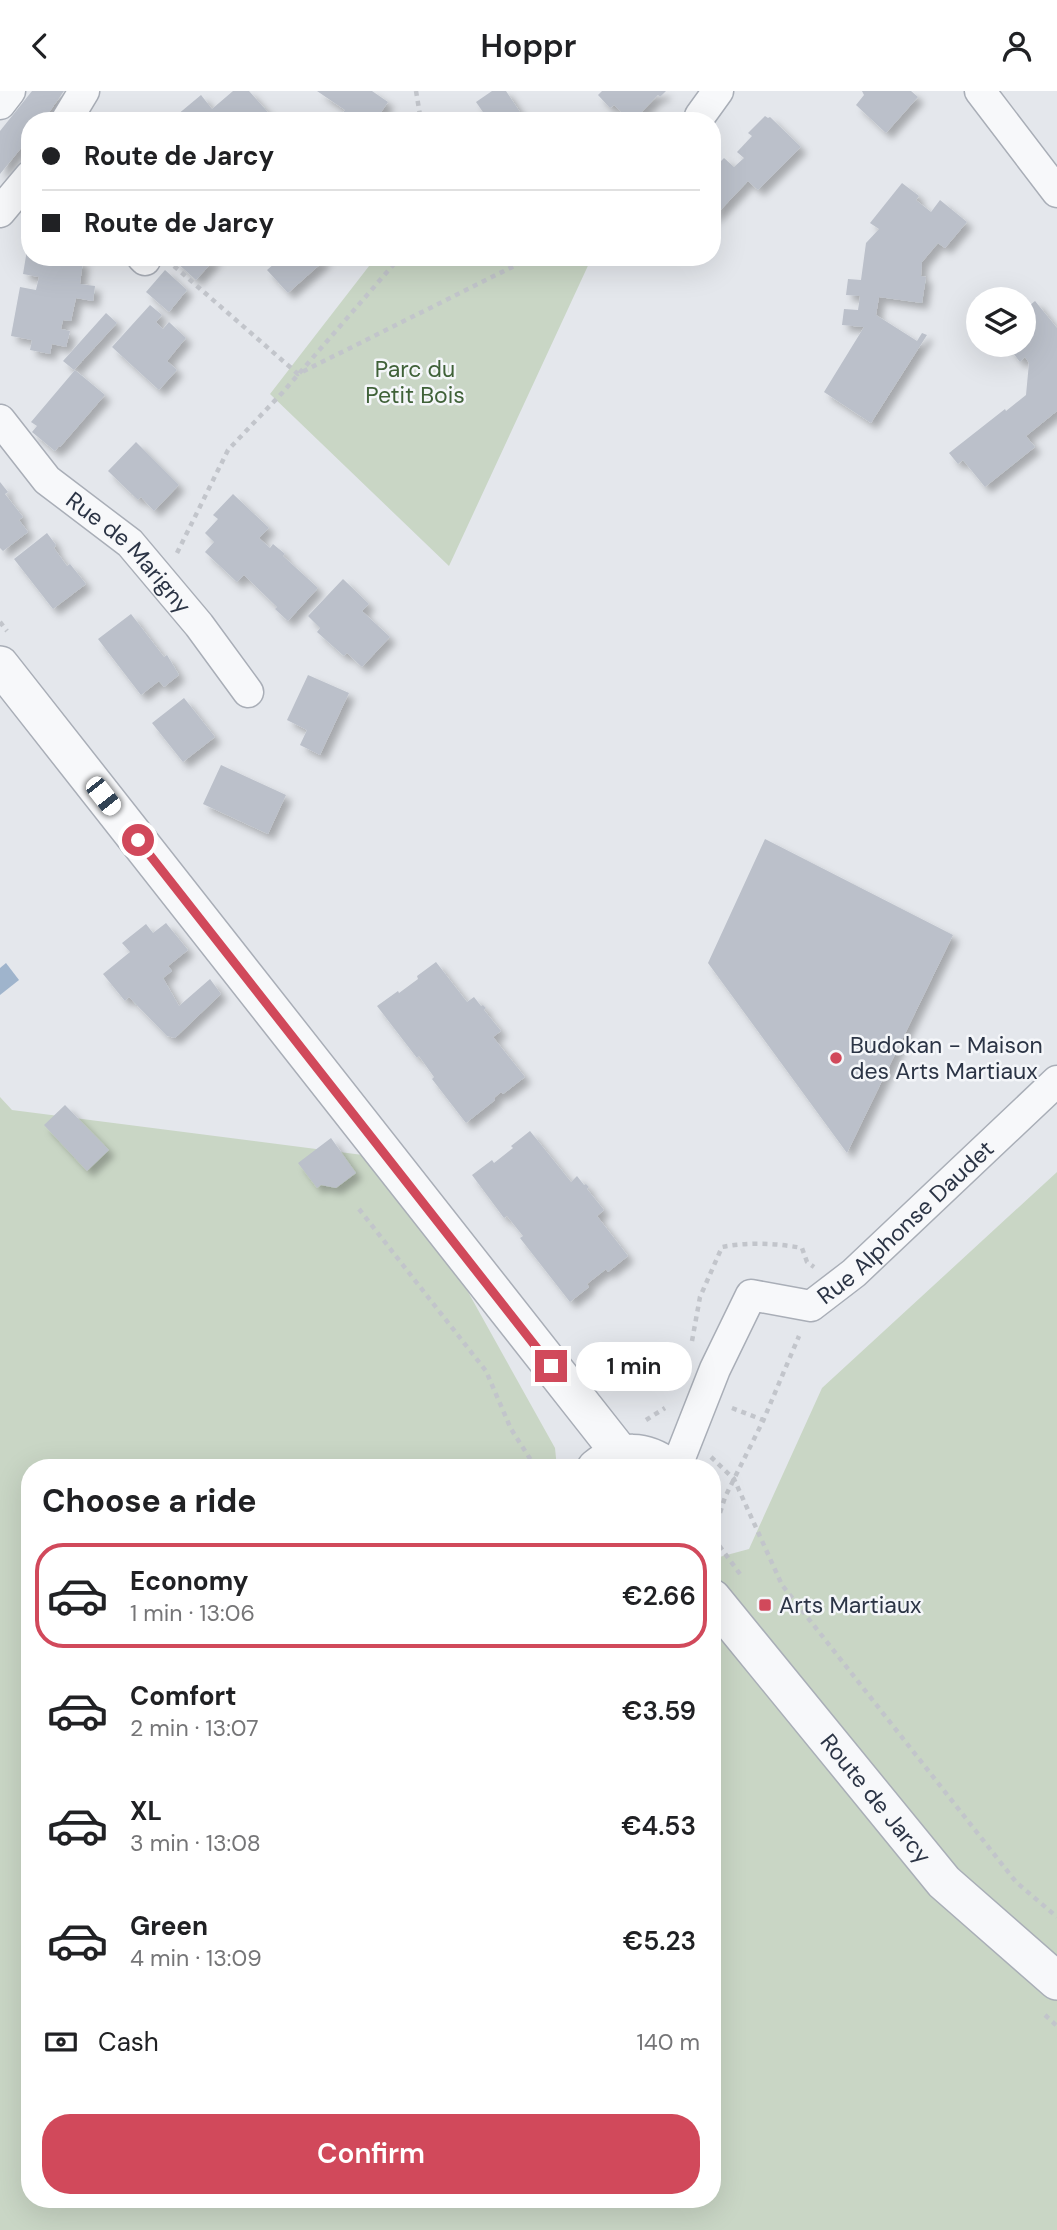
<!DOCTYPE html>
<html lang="en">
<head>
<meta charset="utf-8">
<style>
  :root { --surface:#fff; --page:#f6f6f6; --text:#202124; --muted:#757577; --line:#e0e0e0; --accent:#d1495b }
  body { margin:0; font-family:"DM Sans",sans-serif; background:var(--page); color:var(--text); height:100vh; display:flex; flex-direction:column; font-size:26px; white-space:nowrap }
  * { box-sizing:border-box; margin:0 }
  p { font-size:23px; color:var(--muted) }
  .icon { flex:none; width:38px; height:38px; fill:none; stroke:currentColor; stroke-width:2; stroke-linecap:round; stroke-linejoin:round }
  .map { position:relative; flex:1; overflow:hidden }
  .panel { position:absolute; left:21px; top:1368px; width:700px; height:749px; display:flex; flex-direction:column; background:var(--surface); border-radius:28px; box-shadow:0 7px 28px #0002 }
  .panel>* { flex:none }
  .top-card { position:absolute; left:21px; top:21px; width:700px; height:154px; border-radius:28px; box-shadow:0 7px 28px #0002; display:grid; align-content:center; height:154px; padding:0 21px; background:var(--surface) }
  .tools { position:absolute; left:966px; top:196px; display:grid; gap:14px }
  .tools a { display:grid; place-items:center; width:70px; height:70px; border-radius:50%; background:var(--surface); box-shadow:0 7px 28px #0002; font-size:35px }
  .end { position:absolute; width:32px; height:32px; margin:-16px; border:9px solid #d1495b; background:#fff; box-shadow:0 0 0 4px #fff }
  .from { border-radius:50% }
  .bubble { position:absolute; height:49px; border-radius:24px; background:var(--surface); box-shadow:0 7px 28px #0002; font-size:23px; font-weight:600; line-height:49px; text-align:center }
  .car { position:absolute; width:21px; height:42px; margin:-21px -10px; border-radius:9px; box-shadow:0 0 5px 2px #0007; background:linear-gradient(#fff 24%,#345 0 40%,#fff 0 76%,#345 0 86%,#fff 0) }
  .top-card b { display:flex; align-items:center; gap:24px; height:66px; font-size:26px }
  .top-card b+b { border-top:2px solid var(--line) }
  .top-card i { width:18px; height:18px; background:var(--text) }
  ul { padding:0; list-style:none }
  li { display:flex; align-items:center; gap:21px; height:105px; margin:0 14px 10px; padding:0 7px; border:4px solid transparent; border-radius:28px }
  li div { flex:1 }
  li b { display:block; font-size:26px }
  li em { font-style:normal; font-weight:600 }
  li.current { border-color:var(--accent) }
  li>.icon { width:63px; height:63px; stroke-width:1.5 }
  h2 { padding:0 21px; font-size:32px; line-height:84px }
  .pay { display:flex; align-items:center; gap:18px; height:77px; padding:0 21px; font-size:26px }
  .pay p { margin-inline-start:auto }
  .primary-button { display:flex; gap:14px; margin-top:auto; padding:14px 21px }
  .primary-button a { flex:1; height:80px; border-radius:28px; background:var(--accent); color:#fff; font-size:28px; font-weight:600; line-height:80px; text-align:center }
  header { display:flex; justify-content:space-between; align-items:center; height:91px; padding:0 21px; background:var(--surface); font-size:32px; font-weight:600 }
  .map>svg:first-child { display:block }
</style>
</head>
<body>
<header><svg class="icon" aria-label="back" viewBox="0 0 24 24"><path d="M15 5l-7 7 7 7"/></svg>Hoppr<svg class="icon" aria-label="person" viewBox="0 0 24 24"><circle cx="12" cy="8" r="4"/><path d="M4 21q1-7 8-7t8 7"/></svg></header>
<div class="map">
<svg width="1057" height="2139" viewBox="0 0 1057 2139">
  <defs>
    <filter id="shadow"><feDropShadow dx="6" dy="6" stdDeviation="3.5" flood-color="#0004"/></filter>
  </defs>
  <rect width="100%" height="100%" fill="#e4e7ec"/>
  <path fill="#c9d6c5" d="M376,166H592L449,475L270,303Z
    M0,1006L12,1019L394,1068L555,1357L557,1377H30V2109H712V1468L749,1458L822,1297L1057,1081V2139H0Z"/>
  <path fill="#9fb4cc" d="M6,872L19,889L0,904V877Z"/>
  <path fill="#bbc0ca" filter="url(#shadow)" d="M32,0H64L43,30H30V46L0,83V40Z
    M233,0H249L274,28L272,30H182L177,24L201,4L212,18Z
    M317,0H372L388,11L375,30H337L345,19Z
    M492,0H506L526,30H477L485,24L476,11Z
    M602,0H666L660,6L658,4L633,30H630L614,14L610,17L598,4Z
    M862,0H911L918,6L886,42L856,14L864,4Z
    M765,25L768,27L770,26L801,56L758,99L748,90L712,128V76L714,77L724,67L734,76L744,67L737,61L752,45L748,42Z
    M902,92L919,105L916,109L931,121L940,109L967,131L945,157L938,152L922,171L921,185L926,186L922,212L879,206L876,224L917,250L922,242L927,244L871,332L824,301L864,236L842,234L844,218L858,219L860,205L846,204L848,188L861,189L866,152L879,138L870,132Z
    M28,153L30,166H75V168L83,170L80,193L95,195L93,210L76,207L71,230L63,229L61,238L70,240L66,256L52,253L50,263L30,259L32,249L11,245L20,196L36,199L39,186L23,183Z
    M177,166H213L215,168L196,189L174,169Z
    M282,166H322L325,169L288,202L267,179Z
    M165,179L187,199L169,221L146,201Z
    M1035,210L1057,237V320L1026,345L1035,356L985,396L963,369L958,373L949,362L1005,318L1006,320L1026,304L1029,272L1025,266L1020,271L1007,254H1024V219Z
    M150,214L162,224L156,231L163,238L169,231L186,247L167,270L177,279L159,299L112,256Z
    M106,222L117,232L74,279L63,270Z
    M75,279L105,304L60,356L59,355L55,360L32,341L37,335L31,331Z
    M136,351L179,394L154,420L141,406L138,409L108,380Z
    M0,391L8,401L5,403L23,426L19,429L28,441L3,460L0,457Z
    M233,403L269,437L259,447L270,457L273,453L285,463L283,465L318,497L288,530L275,518L277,516L244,484L237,491L205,461L214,451L205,442L218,428L213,424Z
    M47,442L56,454L54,457L67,475L70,473L86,493L53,518L14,468Z
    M343,488L369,513L362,520L390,546L362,576L347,562L344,565L317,541L320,537L308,525Z
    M131,523L164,566L167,564L179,584L164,596L159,590L141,604L98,548Z
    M308,584L349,602L320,664L300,654L307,639L287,629Z
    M184,607L215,646L183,671L152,632Z
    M221,674L286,704L268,743L203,713Z
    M765,748L953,844L847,1062L708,872Z
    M166,832L188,859L168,875L172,880L163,887L179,915L210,888L221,903L175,947L167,945L129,906L125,910L103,883L130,861L122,852L146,833L153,842Z
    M436,871L467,911L474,906L481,915L483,914L486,917L484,919L501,940L493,946L525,986L503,1003L501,1001L494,1007L495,1009L466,1032L432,988L434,986L419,965L417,967L377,915L398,900L399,902L418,888L417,885Z
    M65,1014L109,1059L87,1080L44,1034Z
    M530,1040L571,1091L577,1085L584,1094L586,1093L589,1096L587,1098L604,1119L597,1125L628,1165L608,1181L606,1178L587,1193L589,1196L570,1211L520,1147L523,1145L507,1125L504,1127L472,1084L492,1069L494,1072L513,1057L511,1055Z
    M331,1047L356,1082L336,1097L321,1094L317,1097L298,1072Z"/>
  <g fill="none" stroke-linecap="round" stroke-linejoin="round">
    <g stroke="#a9aeb7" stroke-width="33">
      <g id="minor">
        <path d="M980,0L1057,101"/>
        <path d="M0,13L10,0"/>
        <path d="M700,25L718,0"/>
        <path d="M66,30L84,0"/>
        <path d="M0,121L30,85"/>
        <path d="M142,166L145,169"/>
        <path id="s1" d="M0,329L47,389L130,452L199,534L248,601"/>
        <path id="s2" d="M676,1377L715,1278L751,1204L811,1215L854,1182L1057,990"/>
      </g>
    </g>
    <g stroke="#a9aeb7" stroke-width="40">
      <g id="tertiary">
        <path d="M0,574L620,1362"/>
        <path d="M596,1377C621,1357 645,1358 670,1377"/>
        <path id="s3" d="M712,1507L944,1791L1057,1890"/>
      </g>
    </g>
    <path stroke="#c2c5cb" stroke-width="4.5" stroke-dasharray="5 5" stroke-linecap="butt" d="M416,0L421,30
      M174,175L298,283L532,166
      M177,462L228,359L283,301L400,166
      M0,531L7,540
      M359,1118L486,1280L511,1338L536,1377
      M692,1250L700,1206L722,1156C747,1151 776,1152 802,1157L807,1171L814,1176
      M732,1317L763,1329
      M646,1329L665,1317
      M711,1366L734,1388L782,1494L1016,1791L1057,1826
      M740,1483L718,1453L714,1441L725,1406L763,1330L799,1245
      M1045,1924L1057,1935"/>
    <use href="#minor" stroke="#f7f8fa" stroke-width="30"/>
    <use href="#tertiary" stroke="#f7f8fa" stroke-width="37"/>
  </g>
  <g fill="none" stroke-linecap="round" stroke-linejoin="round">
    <path stroke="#d1495b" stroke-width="9" d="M138,749L551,1275"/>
  </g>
  <g fill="#d1495b" stroke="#f4f6f9" stroke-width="2.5">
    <circle cx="836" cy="967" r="7"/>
    <rect x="758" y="1507" width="14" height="14" rx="3.5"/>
  </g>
  <g text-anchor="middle" stroke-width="5" stroke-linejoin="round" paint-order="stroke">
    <g font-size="23" fill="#3f6138" stroke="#f4f6f9">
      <text x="415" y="286">Parc du<tspan x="415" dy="26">Petit Bois</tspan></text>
    </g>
    <g font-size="23" fill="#2b3445" stroke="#f4f6f9">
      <text dy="8" stroke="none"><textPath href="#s1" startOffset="186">Rue de Marigny</textPath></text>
      <text dy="8" stroke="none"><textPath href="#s2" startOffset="376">Rue Alphonse Daudet</textPath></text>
      <text dy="8" stroke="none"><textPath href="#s3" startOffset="259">Route de Jarcy</textPath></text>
    </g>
    <g font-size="23" fill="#2b3445" stroke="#f4f6f9" text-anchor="start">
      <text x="850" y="962">Budokan - Maison<tspan x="850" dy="26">des Arts Martiaux</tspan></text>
      <text x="779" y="1522">Arts Martiaux</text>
    </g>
  </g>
</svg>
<div class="tools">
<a><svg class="icon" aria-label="layers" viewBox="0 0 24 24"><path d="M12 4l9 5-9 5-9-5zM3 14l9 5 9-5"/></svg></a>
</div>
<i class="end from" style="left:138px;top:749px"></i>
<i class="end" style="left:551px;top:1275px"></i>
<div class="bubble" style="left:576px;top:1251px;width:116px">1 min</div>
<i class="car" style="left:103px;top:705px;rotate:142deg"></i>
<div class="top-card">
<b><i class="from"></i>Route de Jarcy</b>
<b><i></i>Route de Jarcy</b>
</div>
<section class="panel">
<h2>Choose a ride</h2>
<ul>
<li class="current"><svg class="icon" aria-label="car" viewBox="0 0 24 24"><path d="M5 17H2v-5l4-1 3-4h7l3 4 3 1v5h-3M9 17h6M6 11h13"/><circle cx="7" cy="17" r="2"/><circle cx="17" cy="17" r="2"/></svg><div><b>Economy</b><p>1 min · 13:06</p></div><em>€2.66</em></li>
<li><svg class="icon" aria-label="car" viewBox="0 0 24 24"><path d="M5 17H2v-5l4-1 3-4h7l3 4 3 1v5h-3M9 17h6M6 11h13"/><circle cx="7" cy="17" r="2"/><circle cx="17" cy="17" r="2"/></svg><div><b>Comfort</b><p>2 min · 13:07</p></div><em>€3.59</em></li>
<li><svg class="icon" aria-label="car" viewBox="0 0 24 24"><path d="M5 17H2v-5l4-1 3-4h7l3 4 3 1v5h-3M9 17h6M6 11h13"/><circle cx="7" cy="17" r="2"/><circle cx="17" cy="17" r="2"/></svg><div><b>XL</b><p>3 min · 13:08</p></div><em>€4.53</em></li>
<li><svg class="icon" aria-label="car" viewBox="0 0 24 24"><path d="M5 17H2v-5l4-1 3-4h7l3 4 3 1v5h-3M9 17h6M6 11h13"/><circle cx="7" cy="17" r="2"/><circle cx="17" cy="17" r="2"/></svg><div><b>Green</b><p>4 min · 13:09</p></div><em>€5.23</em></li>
</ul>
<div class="pay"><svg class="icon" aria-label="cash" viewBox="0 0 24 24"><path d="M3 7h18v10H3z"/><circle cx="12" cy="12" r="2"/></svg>Cash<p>140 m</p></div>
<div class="primary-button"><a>Confirm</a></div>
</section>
</div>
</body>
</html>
